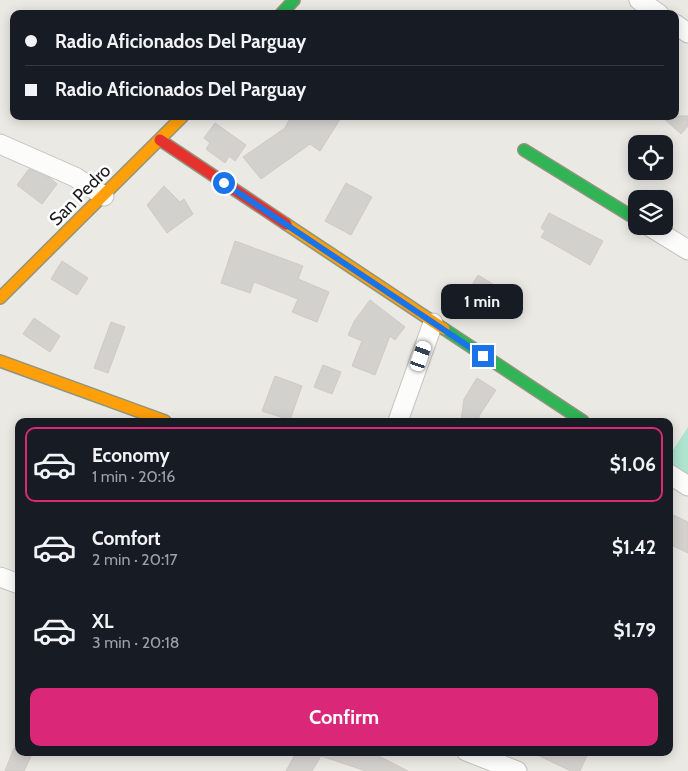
<!DOCTYPE html>
<html lang="en">
<head>
<meta charset="utf-8">
<style>
  :root { --surface:#171b24; --page:#20242c; --text:#f1f3f6; --muted:#9ea1a6; --line:#363941; --accent:#db2777 }
  body { margin:0; font-family:Cabin,sans-serif; background:var(--page); color:var(--text); height:100vh; display:flex; flex-direction:column; font-size:19px; white-space:nowrap }
  * { box-sizing:border-box; margin:0 }
  p { font-size:16px; color:var(--muted) }
  .icon { flex:none; width:28px; height:28px; fill:none; stroke:currentColor; stroke-width:2; stroke-linecap:round; stroke-linejoin:round }
  .map { position:relative; flex:1; overflow:hidden }
  .details { position:absolute; left:15px; top:418px; width:658px; height:338px; display:flex; flex-direction:column; background:var(--surface); border-radius:10px; box-shadow:0 2px 12px #0003 }
  .details>* { flex:none }
  .hud { position:absolute; left:10px; top:10px; width:669px; height:110px; border-radius:10px; box-shadow:0 2px 12px #0003; display:grid; align-content:center; height:110px; padding:0 15px; background:var(--surface) }
  .controls { position:absolute; left:628px; top:135px; display:grid; gap:10px }
  .controls a { display:grid; place-items:center; width:45px; height:45px; border-radius:10px; background:var(--surface); box-shadow:0 2px 12px #0003; font-size:25px }
  .end { position:absolute; width:22px; height:22px; margin:-11px; border:6px solid #1a73e8; background:#fff; box-shadow:0 0 0 2px #fff }
  .from { border-radius:50% }
  .bubble { position:absolute; height:35px; border-radius:10px; background:var(--surface); box-shadow:0 2px 12px #0003; font-size:16px; font-weight:800; line-height:35px; text-align:center }
  .car { position:absolute; width:15px; height:30px; margin:-15px -8px; border-radius:6px; box-shadow:0 0 4px 1px #0007; background:linear-gradient(#fff 24%,#345 0 40%,#fff 0 76%,#345 0 86%,#fff 0) }
  .hud b { display:flex; align-items:center; gap:18px; height:48px; font-size:19px }
  .hud b+b { border-top:1px solid var(--line) }
  .hud i { width:12px; height:12px; background:var(--text) }
  ul { padding:9px 0 0; list-style:none }
  li { display:flex; align-items:center; gap:15px; height:75px; margin:0 10px 8px; padding:0 5px; border:2px solid transparent; border-radius:10px }
  li div { flex:1 }
  li b { display:block; font-size:19px }
  li em { font-style:normal; font-weight:800 }
  li.selected { border-color:var(--accent) }
  li>.icon { width:45px; height:45px; stroke-width:1.5 }
  .action { display:flex; gap:10px; margin-top:auto; padding:10px 15px }
  .action a { flex:1; height:58px; border-radius:10px; background:var(--accent); color:#fff; font-size:20px; font-weight:800; line-height:58px; text-align:center }
  .map>svg:first-child { display:block }
</style>
</head>
<body>
<div class="map">
<svg width="688" height="771" viewBox="0 0 688 771">
  <rect width="100%" height="100%" fill="#ebe9e4"/>
  <path fill="#aee4d0" d="M688,427V477L669,465V456Z"/>
  <path fill="#d3d1cd" stroke="#cecac5" d="M291,116H342L320,151L310,144L261,179L243,157L285,128Z
    M661,116H688V126L681,134Z
    M215,123L246,145L235,161L229,156L225,163L206,149L210,143L204,138Z
    M29,169L50,178L57,184L42,204L17,185Z
    M346,183L372,197L351,235L325,221Z
    M164,186L180,202L184,199L193,214L167,233L147,205Z
    M549,213L603,241L590,265L541,237L545,231L541,228Z
    M235,241L303,266L298,279L329,292L317,322L292,312L298,299L254,282L250,293L221,283Z
    M62,261L88,278L77,295L51,279Z
    M478,275L496,286L480,311L463,301Z
    M370,300L405,327L395,340L390,336L375,375L352,366L362,341L348,335L355,320Z
    M34,318L60,336L50,352L23,334Z
    M111,322L125,327L108,373L94,368Z
    M323,365L341,372L332,394L314,387Z
    M275,376L302,386L290,420L262,411Z
    M477,378L496,390L479,416V421H461L464,399Z
    M669,513L688,522V553L669,544Z
    M14,748L31,756L24,771H5Z
    M297,751H369L408,771H366L321,756L312,771H286Z
    M529,751H589L580,771H571Z"/>
  <g fill="none" stroke-linecap="round" stroke-linejoin="round">
    <g stroke="#c3c2c0" stroke-width="21">
      <path id="street" d="M639,0L659,14
        M675,24L688,33
        M0,144L75,177L104,196
        M649,226L688,250
        M398,421L433,323
        M669,474L688,486
        M0,577L19,584
        M466,751L517,771"/>
    </g>
    <g stroke="#91947c" stroke-width="14">
      <path id="fast" d="M281,14L294,0
        M524,150L636,219
        M444,329L583,421"/>
    </g>
    <g stroke="#91947c" stroke-width="14">
      <path id="slow" d="M286,224L444,329
        M0,298L183,116
        M0,361L165,421"/>
    </g>
    <g stroke="#91947c" stroke-width="14">
      <path id="jam" d="M160,140L286,224"/>
    </g>
    <use href="#street" stroke="#fcfcfb" stroke-width="19"/>
    <use href="#fast" stroke="#30b455" stroke-width="11"/>
    <use href="#slow" stroke="#ff9f0a" stroke-width="11"/>
    <use href="#jam" stroke="#e5322d" stroke-width="11"/>
  </g>
  <g fill="none" stroke-linecap="round" stroke-linejoin="round">
    <path stroke="#1a73e8" stroke-width="6" d="M224,183L483,356"/>
  </g>
  <g text-anchor="middle" stroke-width="5" stroke-linejoin="round" paint-order="stroke">
    <g font-size="18" fill="#1c1c1c" stroke="#fff">
      <text transform="translate(80 195) rotate(-45)" y="6">San Pedro</text>
    </g>
  </g>
</svg>
<div class="controls">
<a><svg class="icon" aria-label="locate" viewBox="0 0 24 24"><circle cx="12" cy="12" r="6"/><path d="M12 2v4M12 18v4M2 12h4M18 12h4"/></svg></a>
<a><svg class="icon" aria-label="layers" viewBox="0 0 24 24"><path d="M12 4l9 5-9 5-9-5zM3 14l9 5 9-5"/></svg></a>
</div>
<i class="end from" style="left:224px;top:183px"></i>
<i class="end" style="left:483px;top:356px"></i>
<div class="bubble" style="left:441px;top:284px;width:82px">1 min</div>
<i class="car" style="left:421px;top:356px;rotate:19deg"></i>
<div class="hud">
<b><i class="from"></i>Radio Aficionados Del Parguay</b>
<b><i></i>Radio Aficionados Del Parguay</b>
</div>
<section class="details">
<ul>
<li class="selected"><svg class="icon" aria-label="car" viewBox="0 0 24 24"><path d="M5 17H2v-5l4-1 3-4h7l3 4 3 1v5h-3M9 17h6M6 11h13"/><circle cx="7" cy="17" r="2"/><circle cx="17" cy="17" r="2"/></svg><div><b>Economy</b><p>1 min · 20:16</p></div><em>$1.06</em></li>
<li><svg class="icon" aria-label="car" viewBox="0 0 24 24"><path d="M5 17H2v-5l4-1 3-4h7l3 4 3 1v5h-3M9 17h6M6 11h13"/><circle cx="7" cy="17" r="2"/><circle cx="17" cy="17" r="2"/></svg><div><b>Comfort</b><p>2 min · 20:17</p></div><em>$1.42</em></li>
<li><svg class="icon" aria-label="car" viewBox="0 0 24 24"><path d="M5 17H2v-5l4-1 3-4h7l3 4 3 1v5h-3M9 17h6M6 11h13"/><circle cx="7" cy="17" r="2"/><circle cx="17" cy="17" r="2"/></svg><div><b>XL</b><p>3 min · 20:18</p></div><em>$1.79</em></li>
</ul>
<div class="action"><a>Confirm</a></div>
</section>
</div>
</body>
</html>
